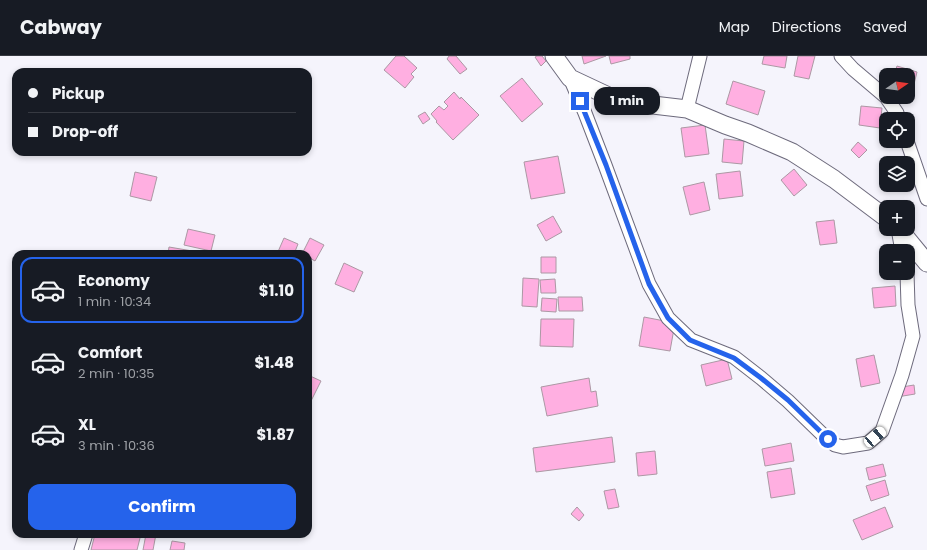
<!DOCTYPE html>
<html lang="en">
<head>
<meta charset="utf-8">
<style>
  :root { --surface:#171b24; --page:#242831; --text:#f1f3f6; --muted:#9ea1a6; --line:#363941; --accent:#2563eb }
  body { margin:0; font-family:Poppins,sans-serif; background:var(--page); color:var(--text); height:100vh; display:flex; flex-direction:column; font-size:15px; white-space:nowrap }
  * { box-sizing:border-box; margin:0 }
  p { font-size:13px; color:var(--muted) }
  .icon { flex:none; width:22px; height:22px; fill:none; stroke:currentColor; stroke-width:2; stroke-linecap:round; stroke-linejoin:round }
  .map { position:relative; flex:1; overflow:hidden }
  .sheet { position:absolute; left:12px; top:194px; width:300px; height:288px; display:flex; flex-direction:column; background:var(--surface); border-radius:12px; box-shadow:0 2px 6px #0003 }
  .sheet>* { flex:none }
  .banner { position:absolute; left:12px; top:12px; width:300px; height:88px; border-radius:12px; box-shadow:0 2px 6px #0003; display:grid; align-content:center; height:88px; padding:0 16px; background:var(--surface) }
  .needle { width:26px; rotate:77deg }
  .tools { position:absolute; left:879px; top:12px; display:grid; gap:8px }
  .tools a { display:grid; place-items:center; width:36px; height:36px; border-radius:8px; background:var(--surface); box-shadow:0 2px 6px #0003; font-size:20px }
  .end { position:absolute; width:18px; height:18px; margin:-9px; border:5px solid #2563eb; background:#fff; box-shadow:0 0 0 2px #fff }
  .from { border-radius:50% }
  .bubble { position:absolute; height:28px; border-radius:12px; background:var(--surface); box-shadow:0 2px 6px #0003; font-size:13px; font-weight:700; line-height:28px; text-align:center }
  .car { position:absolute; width:12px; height:24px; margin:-12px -6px; border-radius:5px; box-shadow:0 0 3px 1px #0007; background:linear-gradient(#fff 24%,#345 0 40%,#fff 0 76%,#345 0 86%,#fff 0) }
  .banner b { display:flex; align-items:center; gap:14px; height:38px; font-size:15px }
  .banner b+b { border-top:1px solid var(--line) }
  .banner i { width:10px; height:10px; background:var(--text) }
  ul { padding:7px 0 0; list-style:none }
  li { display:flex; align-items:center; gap:12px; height:66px; margin:0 8px 6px; padding:0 8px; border:2px solid transparent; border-radius:12px }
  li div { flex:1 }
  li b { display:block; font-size:15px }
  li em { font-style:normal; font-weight:700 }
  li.active { border-color:var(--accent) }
  li>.icon { width:36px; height:36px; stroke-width:1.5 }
  .primary-button { display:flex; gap:8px; margin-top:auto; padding:8px 16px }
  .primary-button a { flex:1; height:46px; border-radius:12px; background:var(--accent); color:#fff; font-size:16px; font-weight:700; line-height:46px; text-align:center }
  header { display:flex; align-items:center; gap:24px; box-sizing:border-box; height:56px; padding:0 20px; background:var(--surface); border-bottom:1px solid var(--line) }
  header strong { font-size:19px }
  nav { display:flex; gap:22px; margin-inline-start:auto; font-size:14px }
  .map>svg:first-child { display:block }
</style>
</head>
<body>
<header>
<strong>Cabway</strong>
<nav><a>Map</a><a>Directions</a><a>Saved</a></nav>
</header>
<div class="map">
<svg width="927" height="494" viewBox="0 0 927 494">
  <rect width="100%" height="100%" fill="#f5f4fc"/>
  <path fill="#ffafe1" stroke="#ac98a4" d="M396,0H404L417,12L411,18L414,21L405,32L384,14Z
    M449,0H456L467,13L460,18L447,3Z
    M537,0H542L546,5L541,10L535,1Z
    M582,0H606L584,8Z
    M609,0H630V3L611,8Z
    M764,0H787L785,12L762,8Z
    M798,0H815L809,23L794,20Z
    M897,10L917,16L914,28L908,27V19H894Z
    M522,22L543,48L522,66L500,40Z
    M733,25L765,35L758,59L726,48Z
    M454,36L460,43L461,41L479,59L453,84L436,66L437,65L431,58L439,50L444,54L448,50L444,46Z
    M861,50L882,52L880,72L859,69Z
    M425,56L430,63L423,68L418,60Z
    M705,69L709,98L685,101L681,72Z
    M724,83L744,85L742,108L722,106Z
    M858,86L867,94L859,102L851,94Z
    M558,100L565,137L531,143L524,106Z
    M794,113L807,129L794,140L781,124Z
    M740,115L743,140L719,143L716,118Z
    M135,116L157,121L151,145L130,140Z
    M704,126L710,154L690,159L683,131Z
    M553,160L562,176L546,185L537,169Z
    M834,164L837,187L820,189L816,166Z
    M188,173L215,179L211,195L184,189Z
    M284,182L298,188L294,198H277Z
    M310,182L324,189L315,205L308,201V198H302Z
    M169,191L204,197V198H168Z
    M541,201H556V217H541Z
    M344,207L363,216L354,236L335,228Z
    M523,222L539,223L537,251L522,250Z
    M555,223L556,237H541L540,224Z
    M895,230L896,250L874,252L872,232Z
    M558,241H582L583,255H559Z
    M542,242L557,243L556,256L541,255Z
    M644,261L675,267L670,295L639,290Z
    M541,263H574L573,291L540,290Z
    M874,299L880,327L861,331L856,303Z
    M727,303L732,323L706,330L701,309Z
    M308,319L321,325L308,351Z
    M589,322L591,336L596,335L598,350L547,360L541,331Z
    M914,329L915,338L897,341L896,332Z
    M612,381L615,406L536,416L533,392Z
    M791,387L794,405L765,410L762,393Z
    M655,395L657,418L638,420L636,397Z
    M883,408L886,420L869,424L866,412Z
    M791,412L795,438L771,442L767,416Z
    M885,424L889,439L871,445L866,430Z
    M615,433L619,451L608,453L604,435Z
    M577,451L584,459L579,465L571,458Z
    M885,451L893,471L862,484L853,464Z
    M95,478H141L137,494H91Z
    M146,478H156L153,494H143Z
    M172,485L185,487L184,494H170Z"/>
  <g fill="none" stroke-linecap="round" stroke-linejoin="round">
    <g stroke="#6d6a7c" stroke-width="15">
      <path id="minor" d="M841,0L853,13L886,41
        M570,22L585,57L605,109L649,228L668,262L691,284L734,301L761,322L788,345L822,378L835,389L843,391L868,387L882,375L902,319L913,280L908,249L907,217
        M886,41L897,57L899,63
        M687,53L700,0
        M907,85L927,143
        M898,173L902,195
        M81,494L86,478"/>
    </g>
    <g stroke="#6d6a7c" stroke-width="19">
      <path id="tertiary" d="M554,0L570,22L619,45L687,53L725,69L748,77L792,96L834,123L886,162
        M899,173L927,207"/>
    </g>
    <use href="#minor" stroke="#fff" stroke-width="13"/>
    <use href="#tertiary" stroke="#fff" stroke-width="17"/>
  </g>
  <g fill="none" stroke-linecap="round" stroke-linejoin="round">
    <path stroke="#2563eb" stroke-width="5" d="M580,45L606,109L649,228L668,262L690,284L734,302L761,322L788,344L828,383"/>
  </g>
</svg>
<div class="tools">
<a><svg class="needle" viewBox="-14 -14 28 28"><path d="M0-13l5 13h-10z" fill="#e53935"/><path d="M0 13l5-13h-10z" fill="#9ea1a6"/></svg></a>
<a><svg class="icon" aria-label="locate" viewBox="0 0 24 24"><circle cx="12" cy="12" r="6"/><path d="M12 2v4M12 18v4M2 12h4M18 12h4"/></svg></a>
<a><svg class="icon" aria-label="layers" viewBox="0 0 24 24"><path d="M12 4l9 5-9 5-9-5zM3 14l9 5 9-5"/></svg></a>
<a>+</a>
<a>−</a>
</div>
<i class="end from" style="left:828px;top:383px"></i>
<i class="end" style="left:580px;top:45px"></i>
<div class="bubble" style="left:594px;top:31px;width:66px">1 min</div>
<i class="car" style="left:875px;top:381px;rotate:49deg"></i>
<div class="banner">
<b><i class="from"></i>Pickup</b>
<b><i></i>Drop-off</b>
</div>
<section class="sheet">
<ul>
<li class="active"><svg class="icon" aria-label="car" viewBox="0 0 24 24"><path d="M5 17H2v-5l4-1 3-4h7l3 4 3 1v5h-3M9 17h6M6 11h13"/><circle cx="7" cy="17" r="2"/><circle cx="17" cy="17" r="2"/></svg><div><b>Economy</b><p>1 min · 10:34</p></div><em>$1.10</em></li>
<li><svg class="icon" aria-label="car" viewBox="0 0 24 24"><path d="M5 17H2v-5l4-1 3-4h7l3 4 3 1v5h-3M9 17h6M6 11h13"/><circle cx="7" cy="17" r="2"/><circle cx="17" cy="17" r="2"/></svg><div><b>Comfort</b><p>2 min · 10:35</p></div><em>$1.48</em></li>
<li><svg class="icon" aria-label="car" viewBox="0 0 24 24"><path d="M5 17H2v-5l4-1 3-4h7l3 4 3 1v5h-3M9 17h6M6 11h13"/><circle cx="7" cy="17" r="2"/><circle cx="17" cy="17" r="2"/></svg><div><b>XL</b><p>3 min · 10:36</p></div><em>$1.87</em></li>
</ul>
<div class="primary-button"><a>Confirm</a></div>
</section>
</div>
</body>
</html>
